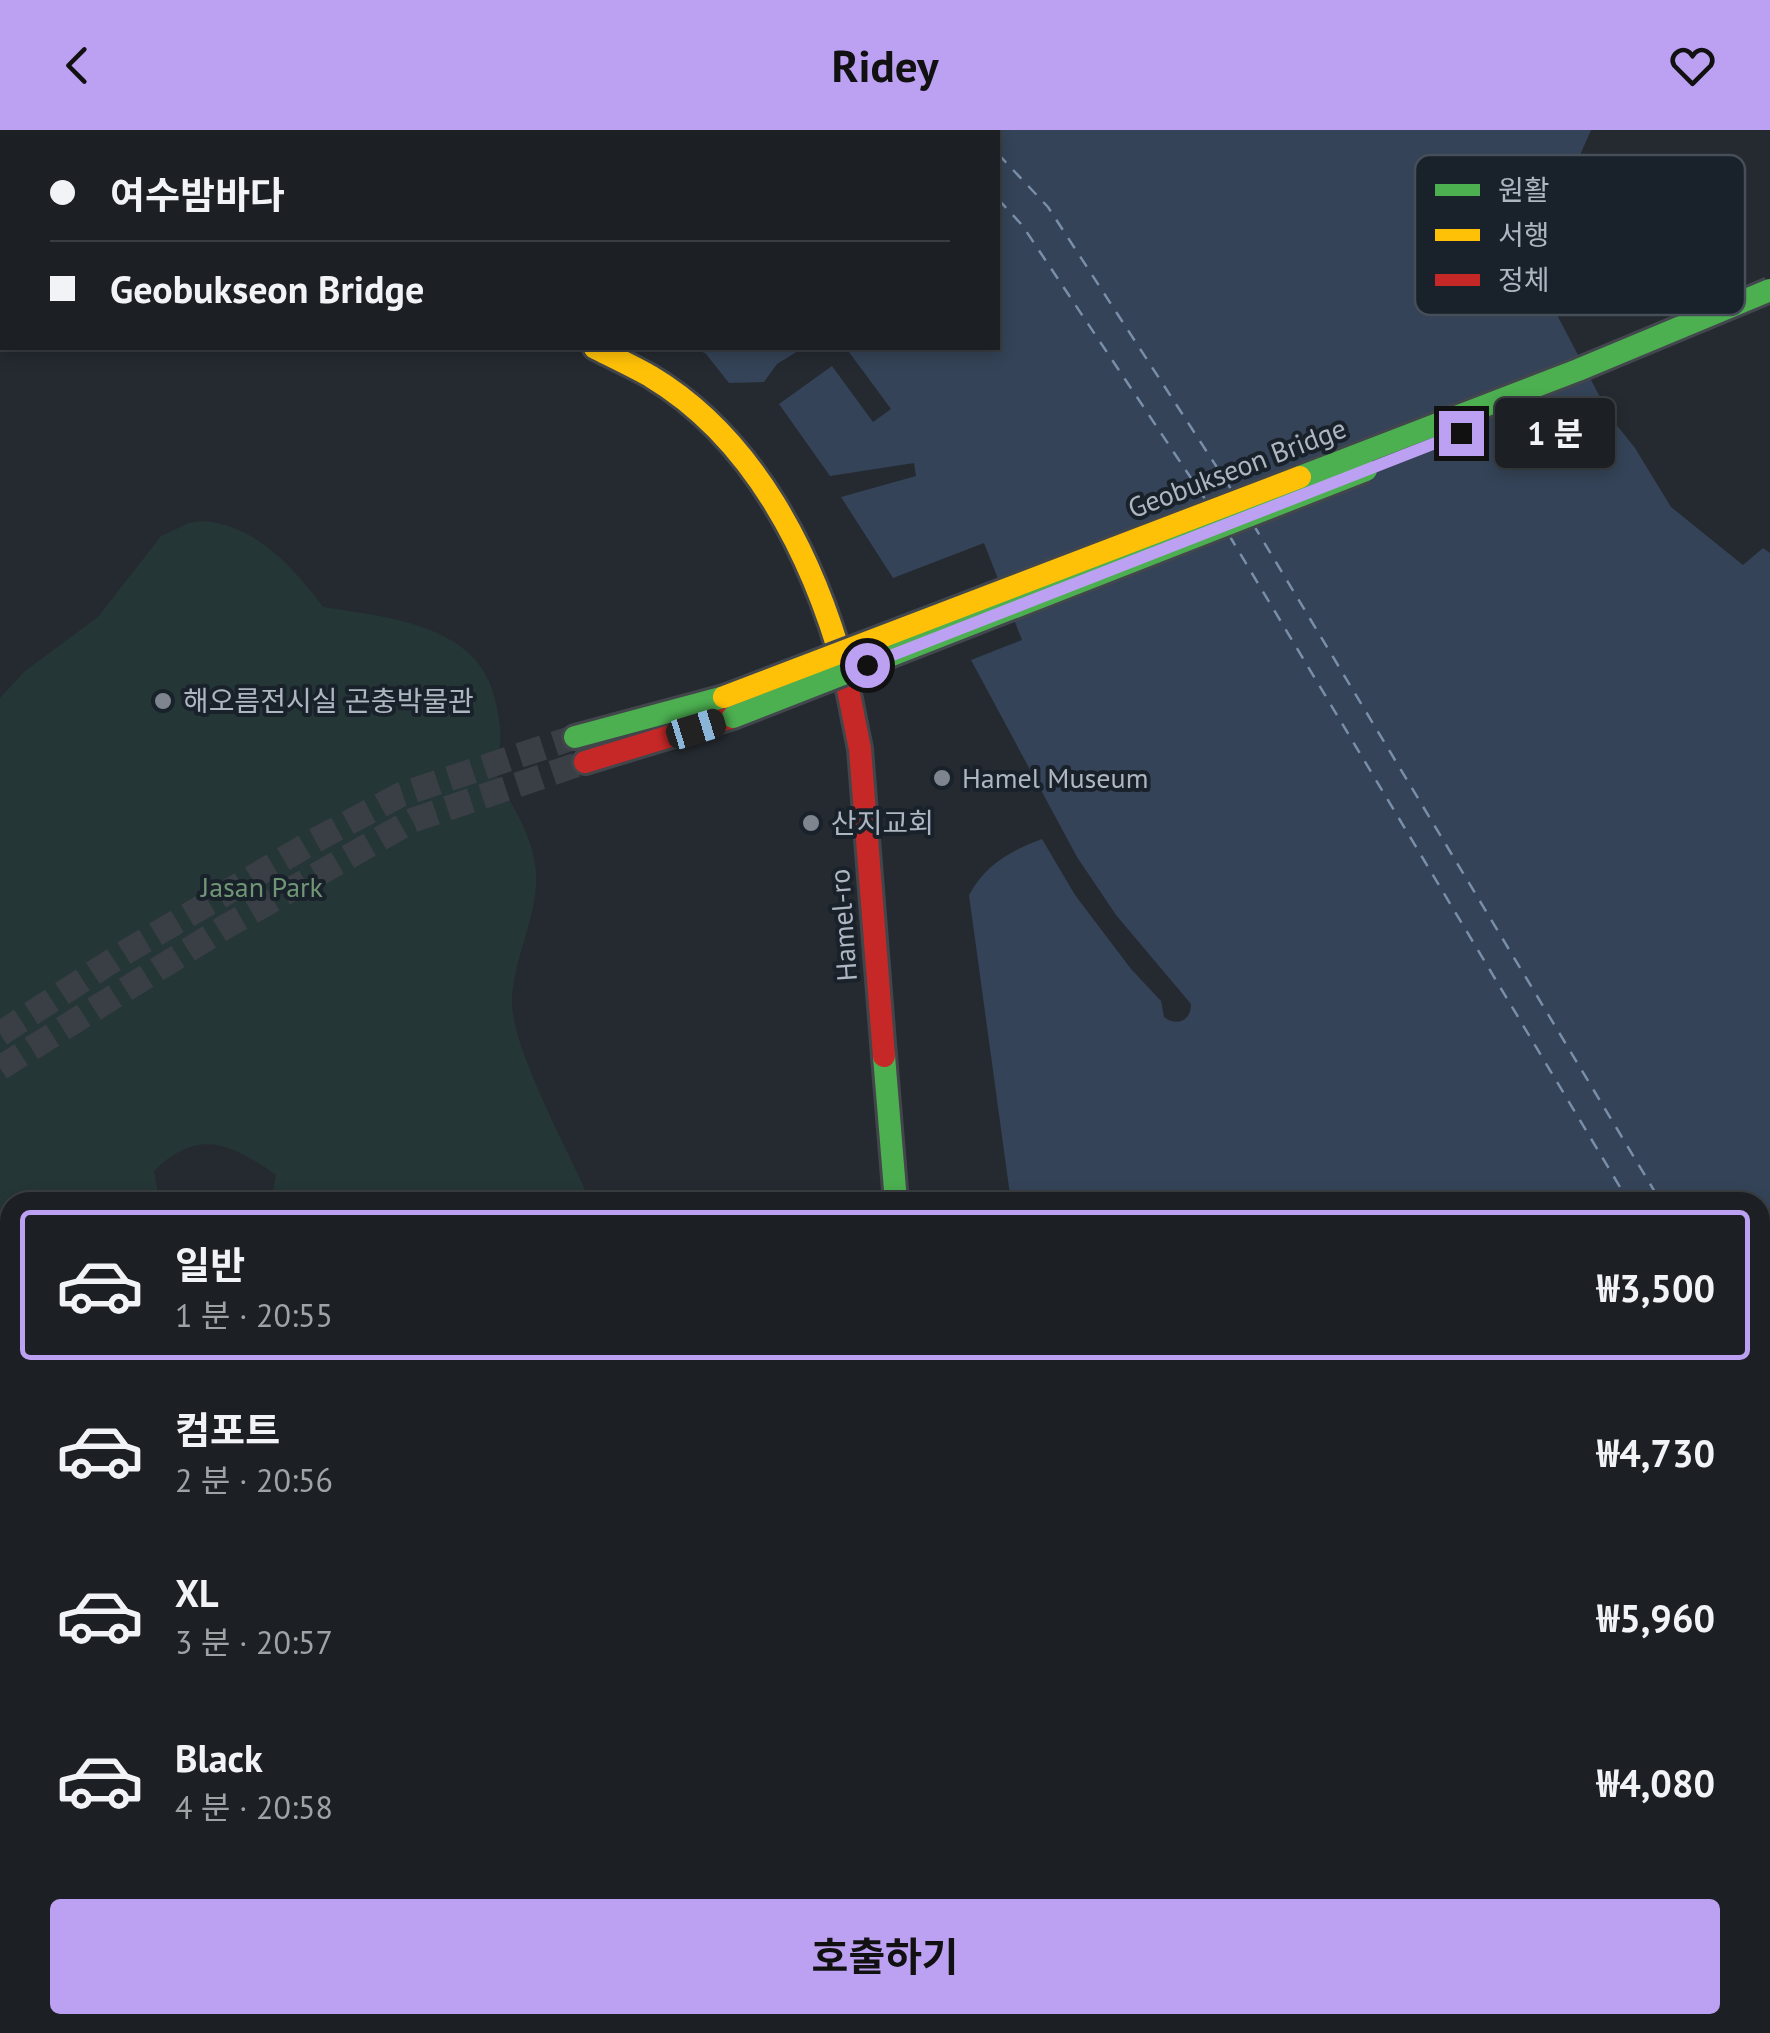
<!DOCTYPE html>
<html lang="ko">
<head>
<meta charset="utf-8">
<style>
  :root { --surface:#1c2024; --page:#25282c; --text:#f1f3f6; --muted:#a0a3a6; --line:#3a3e41; --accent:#bca0f2 }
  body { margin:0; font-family:"PT Sans","Noto Sans KR",sans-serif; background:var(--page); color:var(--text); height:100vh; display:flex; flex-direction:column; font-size:38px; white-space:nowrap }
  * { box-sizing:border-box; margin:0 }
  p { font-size:32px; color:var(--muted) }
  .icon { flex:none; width:55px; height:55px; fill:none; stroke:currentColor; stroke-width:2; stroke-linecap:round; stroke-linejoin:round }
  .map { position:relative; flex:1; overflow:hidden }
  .details { position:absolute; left:0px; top:1062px; width:1770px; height:842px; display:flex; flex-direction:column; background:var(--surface); border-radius:30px 30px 0 0; box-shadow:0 5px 15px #0003,0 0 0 2px var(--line) }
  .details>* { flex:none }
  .banner { position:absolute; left:0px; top:0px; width:1000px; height:220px; box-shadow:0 5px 15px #0003,0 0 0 2px var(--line); display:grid; align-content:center; height:220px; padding:0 50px; background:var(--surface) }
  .end { position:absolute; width:45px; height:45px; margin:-22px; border:12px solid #bca0f2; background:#111; box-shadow:0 0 0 5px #111 }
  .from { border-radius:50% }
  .bubble { position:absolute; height:70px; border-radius:10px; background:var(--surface); box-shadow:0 5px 15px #0003,0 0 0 2px var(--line); font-size:32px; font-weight:700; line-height:70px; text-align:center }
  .car { position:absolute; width:30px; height:60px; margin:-30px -15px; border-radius:12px; box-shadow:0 0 8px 2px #0007; background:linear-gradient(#222 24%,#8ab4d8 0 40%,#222 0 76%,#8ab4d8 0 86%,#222 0) }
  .banner b { display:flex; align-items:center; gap:35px; height:95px; font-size:38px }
  .banner b+b { border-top:2px solid var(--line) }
  .banner i { width:25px; height:25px; background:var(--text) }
  ul { padding:18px 0 0; list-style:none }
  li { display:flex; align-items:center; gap:30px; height:150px; margin:0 20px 15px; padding:0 30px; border:5px solid transparent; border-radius:10px }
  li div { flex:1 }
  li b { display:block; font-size:38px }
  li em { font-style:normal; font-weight:700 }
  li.active { border-color:var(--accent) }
  li>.icon { width:90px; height:90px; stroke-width:1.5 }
  .primary-button { display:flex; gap:20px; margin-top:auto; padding:20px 50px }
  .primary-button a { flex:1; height:115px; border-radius:10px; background:var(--accent); color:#111; font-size:40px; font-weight:700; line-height:115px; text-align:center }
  header { display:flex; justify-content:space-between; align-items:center; height:130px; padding:0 50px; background:var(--accent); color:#111; font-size:45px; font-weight:700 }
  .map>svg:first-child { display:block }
</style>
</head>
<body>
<header><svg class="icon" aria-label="back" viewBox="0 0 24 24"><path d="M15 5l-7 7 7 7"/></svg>Ridey<svg class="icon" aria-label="heart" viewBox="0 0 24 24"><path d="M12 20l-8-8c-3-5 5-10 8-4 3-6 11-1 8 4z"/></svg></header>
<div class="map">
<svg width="1770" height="1903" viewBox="0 0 1770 1903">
  <rect width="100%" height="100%" fill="#252a30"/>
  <path fill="#253637" d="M204,391C257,396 293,437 323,477C384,487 476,493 494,566C498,580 501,597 500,611C500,623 495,638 498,649C501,658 508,667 513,676C526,700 538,726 536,755C534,795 512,832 512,874C513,918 564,1013 584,1057L586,1072H484L467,1062L449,1072H271L276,1045C231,1014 199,997 154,1041L158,1063L207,1072H10V1143L0,1131V568L25,541L98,487L161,406L189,393Z
    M547,1895H674L676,1903H549Z"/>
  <path fill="#344357" d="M176,0H1591L1553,87L1550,142L1556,183L1611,288L1635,318L1671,377L1743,435L1763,418L1770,423V1900L1760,1882V1072H1011L969,765C986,734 1010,721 1042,709L1075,765L1131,839L1161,871L1164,887C1177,897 1191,891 1191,874L1116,785L1077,727L971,530L1022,510L984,413L893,448L841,367L916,346L914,333L830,346L779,274L832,236L873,292L891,279L846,218H998V2Z
    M696,218H803L777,234L764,252L729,253L706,224Z"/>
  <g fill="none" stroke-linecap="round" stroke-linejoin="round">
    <path stroke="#788ea9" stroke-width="2.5" stroke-dasharray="12 10" stroke-linecap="butt" d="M932,0L934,2
      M975,0L978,2
      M998,24L1048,77L1233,362
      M998,69L1022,95L1205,369
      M1253,394L1661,1072
      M1229,405L1629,1072
      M1760,1237L1770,1254
      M1760,1292L1770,1309"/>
    <path stroke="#3a3f46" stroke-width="25" stroke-dasharray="25 12" stroke-linecap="butt" d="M0,904L124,823L314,711L400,665L575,607
      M0,938L225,797L413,690L585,632"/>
    <g stroke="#42464b" stroke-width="20">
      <path id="street" d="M0,1279L10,1256
        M0,1315L10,1357
        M0,1558L10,1550
        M0,1708L10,1729
        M390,1895L392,1903
        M867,1895V1903
        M1290,1895L1320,1903
        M1741,1895L1745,1903
        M30,1903L36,1895
        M1033,1903V1902"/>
    </g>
    <g stroke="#42464b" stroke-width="28">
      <path id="fast" d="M0,96H2
        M575,607L724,567
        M884,926L896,1072"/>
    </g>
    <g stroke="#42464b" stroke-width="28">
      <path id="slow" d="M595,218C613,227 632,236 650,246C754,308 813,426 844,539
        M735,1895L737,1903
        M1689,1895L1693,1903"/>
    </g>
    <g stroke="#42464b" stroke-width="28">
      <path id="jam" d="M844,539L860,619L884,926
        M585,632L733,587
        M0,1437L10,1439"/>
    </g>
    <use href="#street" stroke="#55585e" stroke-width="15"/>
    <use href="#fast" stroke="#4caf50" stroke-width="22"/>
    <use href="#slow" stroke="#ffc107" stroke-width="22"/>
    <use href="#jam" stroke="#c62828" stroke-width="22"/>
    <g stroke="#42464d" stroke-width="28" stroke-linecap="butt">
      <path id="fast-bridge" d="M1300,347L1578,240L1770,160
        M733,587L1366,340"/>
    </g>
    <g stroke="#42464d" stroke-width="28" stroke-linecap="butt">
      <path id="slow-bridge" d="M724,567L1300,347"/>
    </g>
    <use href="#fast-bridge" stroke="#4caf50" stroke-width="22"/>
    <use href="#slow-bridge" stroke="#ffc107" stroke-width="22"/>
  </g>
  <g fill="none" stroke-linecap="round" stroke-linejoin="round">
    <path stroke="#bca0f2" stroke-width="12" d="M867,535L1461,303"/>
  </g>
  <g fill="#7e858f" stroke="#19212a" stroke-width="4">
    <circle cx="163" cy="571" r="10"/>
    <circle cx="942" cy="648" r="10"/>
    <circle cx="811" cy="693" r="10"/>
  </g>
  <g text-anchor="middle" stroke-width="8" stroke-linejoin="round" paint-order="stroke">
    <g font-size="28" fill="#aeb6c2" stroke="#19212a">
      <text transform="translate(1237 338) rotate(-21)" y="10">Geobukseon Bridge</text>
      <text transform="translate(843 795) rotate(-94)" y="10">Hamel-ro</text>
    </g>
    <g font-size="28" fill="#aeb6c2" stroke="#19212a" text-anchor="start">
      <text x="183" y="581">해오름전시실 곤충박물관</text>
      <text x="962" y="658">Hamel Museum</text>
      <text x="831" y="703">산지교회</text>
    </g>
    <g font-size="28" fill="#709676" stroke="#19212a">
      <text x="262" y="767">Jasan Park</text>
    </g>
  </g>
  <rect x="1415" y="25" width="330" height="160" rx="15" fill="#19212a" stroke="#464e58" stroke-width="2.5"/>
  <rect x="1435" y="54" width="45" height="12" fill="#4caf50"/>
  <rect x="1435" y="99" width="45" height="12" fill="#ffc107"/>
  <rect x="1435" y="144" width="45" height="12" fill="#c62828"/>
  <g font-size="28" fill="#aeb6c2">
    <text x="1498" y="70">원활</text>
    <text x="1498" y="115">서행</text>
    <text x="1498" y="160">정체</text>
  </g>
</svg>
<i class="end from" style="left:867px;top:535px"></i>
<i class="end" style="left:1461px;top:303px"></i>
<div class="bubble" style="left:1495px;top:268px;width:120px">1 분</div>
<i class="car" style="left:696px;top:599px;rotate:73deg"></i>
<div class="banner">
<b><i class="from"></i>여수밤바다</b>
<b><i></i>Geobukseon Bridge</b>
</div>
<section class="details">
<ul>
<li class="active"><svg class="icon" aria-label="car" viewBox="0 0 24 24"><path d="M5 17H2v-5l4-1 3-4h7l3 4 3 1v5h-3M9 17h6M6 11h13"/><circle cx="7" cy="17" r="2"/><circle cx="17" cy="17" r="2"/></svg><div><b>일반</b><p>1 분 · 20:55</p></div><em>₩3,500</em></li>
<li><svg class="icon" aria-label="car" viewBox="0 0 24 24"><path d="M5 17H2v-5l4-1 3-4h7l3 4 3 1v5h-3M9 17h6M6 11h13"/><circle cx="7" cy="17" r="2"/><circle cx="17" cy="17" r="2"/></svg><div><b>컴포트</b><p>2 분 · 20:56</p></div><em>₩4,730</em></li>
<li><svg class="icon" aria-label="car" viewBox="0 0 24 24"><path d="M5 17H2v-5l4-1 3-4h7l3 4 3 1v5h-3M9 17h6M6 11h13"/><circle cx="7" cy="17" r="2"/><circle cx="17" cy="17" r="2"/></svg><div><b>XL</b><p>3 분 · 20:57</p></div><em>₩5,960</em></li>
<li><svg class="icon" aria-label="car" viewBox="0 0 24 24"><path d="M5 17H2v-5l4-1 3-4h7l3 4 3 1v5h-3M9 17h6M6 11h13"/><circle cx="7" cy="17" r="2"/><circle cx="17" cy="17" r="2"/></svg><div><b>Black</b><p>4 분 · 20:58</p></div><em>₩4,080</em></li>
</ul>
<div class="primary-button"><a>호출하기</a></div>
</section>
</div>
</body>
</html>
